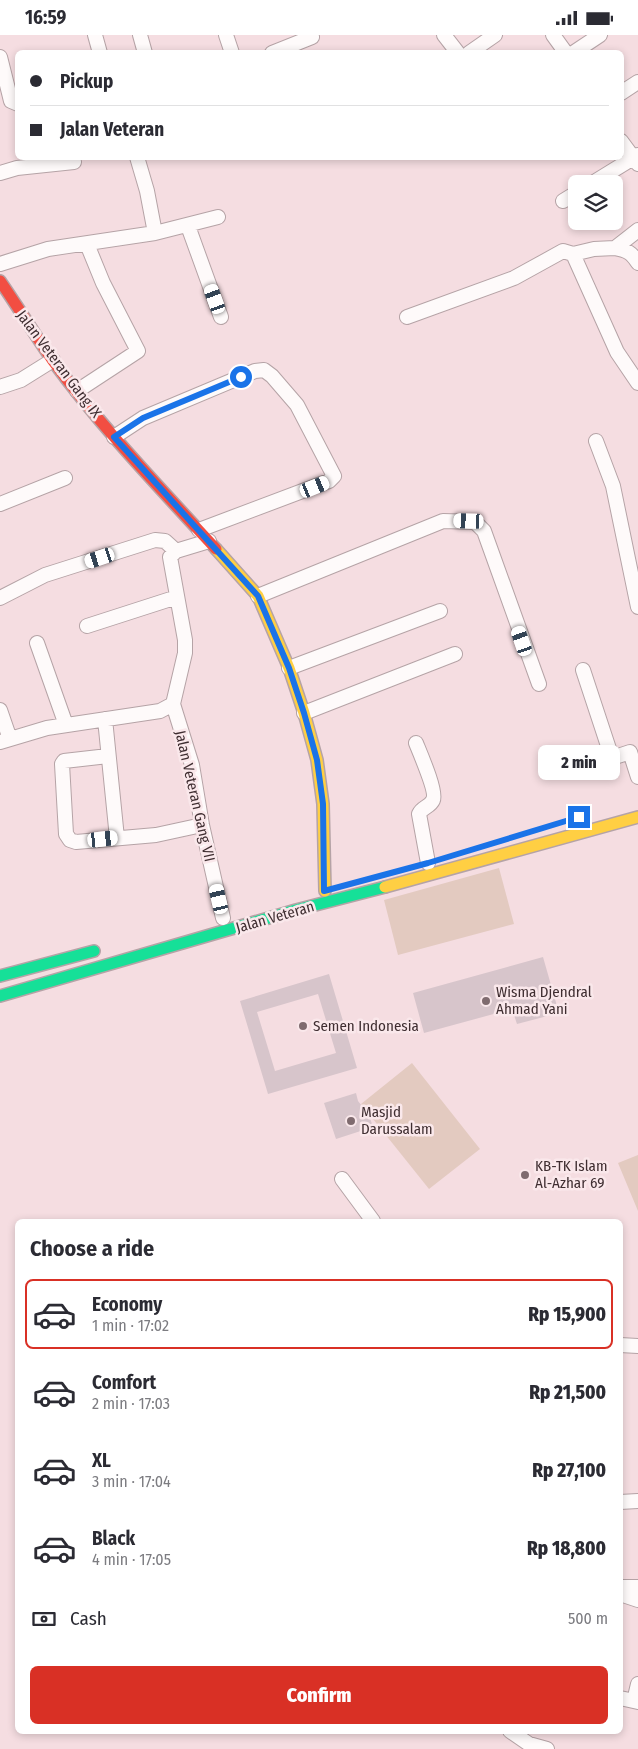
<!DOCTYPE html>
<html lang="en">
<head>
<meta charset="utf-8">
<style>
  :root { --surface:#fff; --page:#f7f7f7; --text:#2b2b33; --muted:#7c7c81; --line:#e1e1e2; --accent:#d93025 }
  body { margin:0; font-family:"Fira Sans Condensed",sans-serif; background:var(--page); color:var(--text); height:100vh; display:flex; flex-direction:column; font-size:19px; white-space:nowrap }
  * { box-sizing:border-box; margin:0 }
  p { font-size:16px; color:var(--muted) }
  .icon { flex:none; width:28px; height:28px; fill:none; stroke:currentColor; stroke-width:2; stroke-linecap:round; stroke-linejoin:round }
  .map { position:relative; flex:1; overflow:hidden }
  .sheet { position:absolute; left:15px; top:1184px; width:608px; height:515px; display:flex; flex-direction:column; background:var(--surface); border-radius:8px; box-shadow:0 2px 8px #0003 }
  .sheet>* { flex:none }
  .banner { position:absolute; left:15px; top:15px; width:609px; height:110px; border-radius:8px; box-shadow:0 2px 8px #0003; display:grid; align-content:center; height:110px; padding:0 15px; background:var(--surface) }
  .fabs { position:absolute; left:568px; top:140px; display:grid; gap:10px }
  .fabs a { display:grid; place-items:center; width:55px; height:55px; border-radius:8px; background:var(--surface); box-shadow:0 2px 8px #0003; font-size:25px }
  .end { position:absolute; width:22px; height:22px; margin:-11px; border:6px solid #1a73e8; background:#fff; box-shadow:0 0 0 2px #fff }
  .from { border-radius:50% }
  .bubble { position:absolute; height:35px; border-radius:8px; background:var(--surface); box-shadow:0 2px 8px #0003; font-size:16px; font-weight:800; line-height:35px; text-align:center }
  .car { position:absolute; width:15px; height:30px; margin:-15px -8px; border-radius:6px; box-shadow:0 0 4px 1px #0007; background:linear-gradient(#fff 24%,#345 0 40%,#fff 0 76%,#345 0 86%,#fff 0) }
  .banner b { display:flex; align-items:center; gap:18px; height:48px; font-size:19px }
  .banner b+b { border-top:1px solid var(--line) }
  .banner i { width:12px; height:12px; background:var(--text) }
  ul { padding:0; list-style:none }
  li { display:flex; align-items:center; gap:15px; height:70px; margin:0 10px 8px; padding:0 5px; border:2px solid transparent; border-radius:8px }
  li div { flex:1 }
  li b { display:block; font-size:19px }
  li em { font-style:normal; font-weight:800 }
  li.current { border-color:var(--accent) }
  li>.icon { width:45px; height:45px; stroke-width:1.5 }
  h2 { padding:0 15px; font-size:22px; line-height:60px }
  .pay { display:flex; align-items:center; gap:12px; height:55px; padding:0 15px; font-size:19px }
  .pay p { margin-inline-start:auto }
  .primary-button { display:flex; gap:10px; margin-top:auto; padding:10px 15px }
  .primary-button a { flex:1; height:58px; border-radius:8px; background:var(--accent); color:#fff; font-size:20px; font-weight:800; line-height:58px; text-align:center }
  .status { display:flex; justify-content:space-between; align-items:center; height:35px; padding:0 25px; background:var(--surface); direction:ltr }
  .status svg { height:14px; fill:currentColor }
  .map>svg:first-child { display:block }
</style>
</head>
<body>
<div class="status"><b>16:59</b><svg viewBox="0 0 49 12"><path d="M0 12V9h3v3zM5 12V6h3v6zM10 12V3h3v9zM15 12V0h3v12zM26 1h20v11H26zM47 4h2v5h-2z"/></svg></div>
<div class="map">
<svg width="638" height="1714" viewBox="0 0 638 1714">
  <rect width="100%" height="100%" fill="#f5dde1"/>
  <path fill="#e3cac0" d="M499,833L514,889L398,920L384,865Z
    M412,1028L480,1114L429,1154L361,1069Z
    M638,1120V1176L618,1128Z"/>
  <path fill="#d7c5cb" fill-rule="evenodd" d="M543,922L559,978L517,989L512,974L424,998L413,958Z
    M329,939L357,1033L268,1059L240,966ZM318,959L336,1018L275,1036L257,977Z
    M356,1058L358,1066L369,1080L373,1092L336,1104L324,1068Z"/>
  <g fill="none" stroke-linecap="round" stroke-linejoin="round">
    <g stroke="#b5a3a6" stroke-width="16">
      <path id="street" d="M95,0L100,18
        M140,0L145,18
        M226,0L232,18
        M444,0L458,18
        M553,0L566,18
        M272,18L312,2
        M469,18L495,0
        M573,18L600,0
        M0,22L11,66L18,69
        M621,58L638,47
        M621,106L638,129
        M0,138L17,133L74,127
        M591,149L638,120
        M563,166L576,158
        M188,191L221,282
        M155,198L218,182
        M615,213C627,215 632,218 638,228
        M573,219L617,317L638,348
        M0,229L48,214L155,198L147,156L137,122
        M407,282L514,243L563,216L573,219L594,214L615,213L638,195
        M0,352L21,345L53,325
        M77,356L138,316L103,248L87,209
        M114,402L143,383L255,336L264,335L272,341L297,370L334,441L329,446L199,495
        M596,406L613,451L638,572
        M0,469L65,443
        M258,561L443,486L475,487L484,496L539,649
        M0,563L45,540L155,505L165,506L176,516
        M87,591L177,562
        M37,608L66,690
        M289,633L440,576
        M583,635L612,723L630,717L638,742
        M173,669L192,730L202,790L223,883
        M0,675L10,704
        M304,678L455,619
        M105,684L117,803
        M0,707L47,693L160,676L173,669L185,618V605L170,522L176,516L209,506
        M416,708C420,718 437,757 433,765C430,772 422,772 419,779L428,828
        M108,721L64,726L62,729L66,799L70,805L76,807L156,800L202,790
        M342,1144L373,1186
        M620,1310L638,1311
        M620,1467L638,1466
        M620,1552H638
        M620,1559L638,1565
        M620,1663L638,1667
        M634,1666L638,1649
        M510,1696L529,1709L547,1714"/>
    </g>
    <g stroke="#b5a3a6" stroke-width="14">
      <path id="fast" d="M0,941L94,916
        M0,961L296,875L385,852"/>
    </g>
    <g stroke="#b5a3a6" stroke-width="14">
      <path id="slow" d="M216,514L258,561L289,633L304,678L317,725L323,769L325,856
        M385,852L638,782"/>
    </g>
    <g stroke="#b5a3a6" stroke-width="14">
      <path id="jam" d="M0,246C18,272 35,300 53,326C102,393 160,453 216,514"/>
    </g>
    <use href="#street" stroke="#fefafa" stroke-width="14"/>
    <use href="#fast" stroke="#16e098" stroke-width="11"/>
    <use href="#slow" stroke="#ffcf43" stroke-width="11"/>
    <use href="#jam" stroke="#f24e42" stroke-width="11"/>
  </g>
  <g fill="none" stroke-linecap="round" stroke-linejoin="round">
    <path stroke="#1a73e8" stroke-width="6" d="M241,342L143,383L114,402L258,561L289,633L304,678L317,725L323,769L324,856L428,828L579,782"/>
  </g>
  <g fill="#7f6b6f" stroke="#fae8eb" stroke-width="2">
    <circle cx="486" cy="966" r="5"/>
    <circle cx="303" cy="991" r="5"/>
    <circle cx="351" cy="1086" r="5"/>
    <circle cx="525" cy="1140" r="5"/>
  </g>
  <g text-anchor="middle" stroke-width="5" stroke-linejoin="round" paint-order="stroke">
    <g font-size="15" fill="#3f2e31" stroke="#fae8eb">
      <text transform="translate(59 329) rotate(53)" y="5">Jalan Veteran Gang IX</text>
      <text transform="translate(195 761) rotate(77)" y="5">Jalan Veteran Gang VII</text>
      <text transform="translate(275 882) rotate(-16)" y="5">Jalan Veteran</text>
    </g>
    <g font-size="15" fill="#3f2e31" stroke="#fae8eb" text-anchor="start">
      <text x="496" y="962">Wisma Djendral<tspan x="496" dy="17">Ahmad Yani</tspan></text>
      <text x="313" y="996">Semen Indonesia</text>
      <text x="361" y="1082">Masjid<tspan x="361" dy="17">Darussalam</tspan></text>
      <text x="535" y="1136">KB-TK Islam<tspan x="535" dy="17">Al-Azhar 69</tspan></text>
    </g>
  </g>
</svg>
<div class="fabs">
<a><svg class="icon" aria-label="layers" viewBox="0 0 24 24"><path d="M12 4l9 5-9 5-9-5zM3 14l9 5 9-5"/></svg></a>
</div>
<i class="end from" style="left:241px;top:342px"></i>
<i class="end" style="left:579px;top:782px"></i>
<div class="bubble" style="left:538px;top:710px;width:82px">2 min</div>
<i class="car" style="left:215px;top:264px;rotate:340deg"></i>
<i class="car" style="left:315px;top:452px;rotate:68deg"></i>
<i class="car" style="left:469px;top:486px;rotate:272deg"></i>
<i class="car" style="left:100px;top:523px;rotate:252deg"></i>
<i class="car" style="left:522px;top:606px;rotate:341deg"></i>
<i class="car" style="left:103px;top:804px;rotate:84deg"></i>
<i class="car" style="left:219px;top:864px;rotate:347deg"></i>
<div class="banner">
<b><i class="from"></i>Pickup</b>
<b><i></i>Jalan Veteran</b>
</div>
<section class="sheet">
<h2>Choose a ride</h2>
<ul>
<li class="current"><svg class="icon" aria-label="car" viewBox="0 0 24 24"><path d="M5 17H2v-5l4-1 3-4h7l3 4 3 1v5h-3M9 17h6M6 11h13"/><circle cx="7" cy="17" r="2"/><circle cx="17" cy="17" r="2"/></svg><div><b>Economy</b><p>1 min · 17:02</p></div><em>Rp 15,900</em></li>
<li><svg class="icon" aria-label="car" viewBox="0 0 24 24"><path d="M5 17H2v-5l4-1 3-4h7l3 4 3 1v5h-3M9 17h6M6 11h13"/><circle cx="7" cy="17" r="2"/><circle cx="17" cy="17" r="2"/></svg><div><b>Comfort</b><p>2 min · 17:03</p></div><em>Rp 21,500</em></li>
<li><svg class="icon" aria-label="car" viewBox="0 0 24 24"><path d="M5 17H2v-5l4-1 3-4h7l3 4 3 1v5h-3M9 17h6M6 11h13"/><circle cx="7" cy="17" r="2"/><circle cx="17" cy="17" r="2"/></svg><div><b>XL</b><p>3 min · 17:04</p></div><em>Rp 27,100</em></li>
<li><svg class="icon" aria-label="car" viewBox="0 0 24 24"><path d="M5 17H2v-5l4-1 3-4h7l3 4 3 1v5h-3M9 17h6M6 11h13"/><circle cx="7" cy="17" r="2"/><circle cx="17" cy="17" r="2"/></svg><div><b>Black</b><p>4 min · 17:05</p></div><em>Rp 18,800</em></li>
</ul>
<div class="pay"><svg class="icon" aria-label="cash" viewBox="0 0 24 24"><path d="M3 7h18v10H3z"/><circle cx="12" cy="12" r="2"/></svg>Cash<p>500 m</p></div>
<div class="primary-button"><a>Confirm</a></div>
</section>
</div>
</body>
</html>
